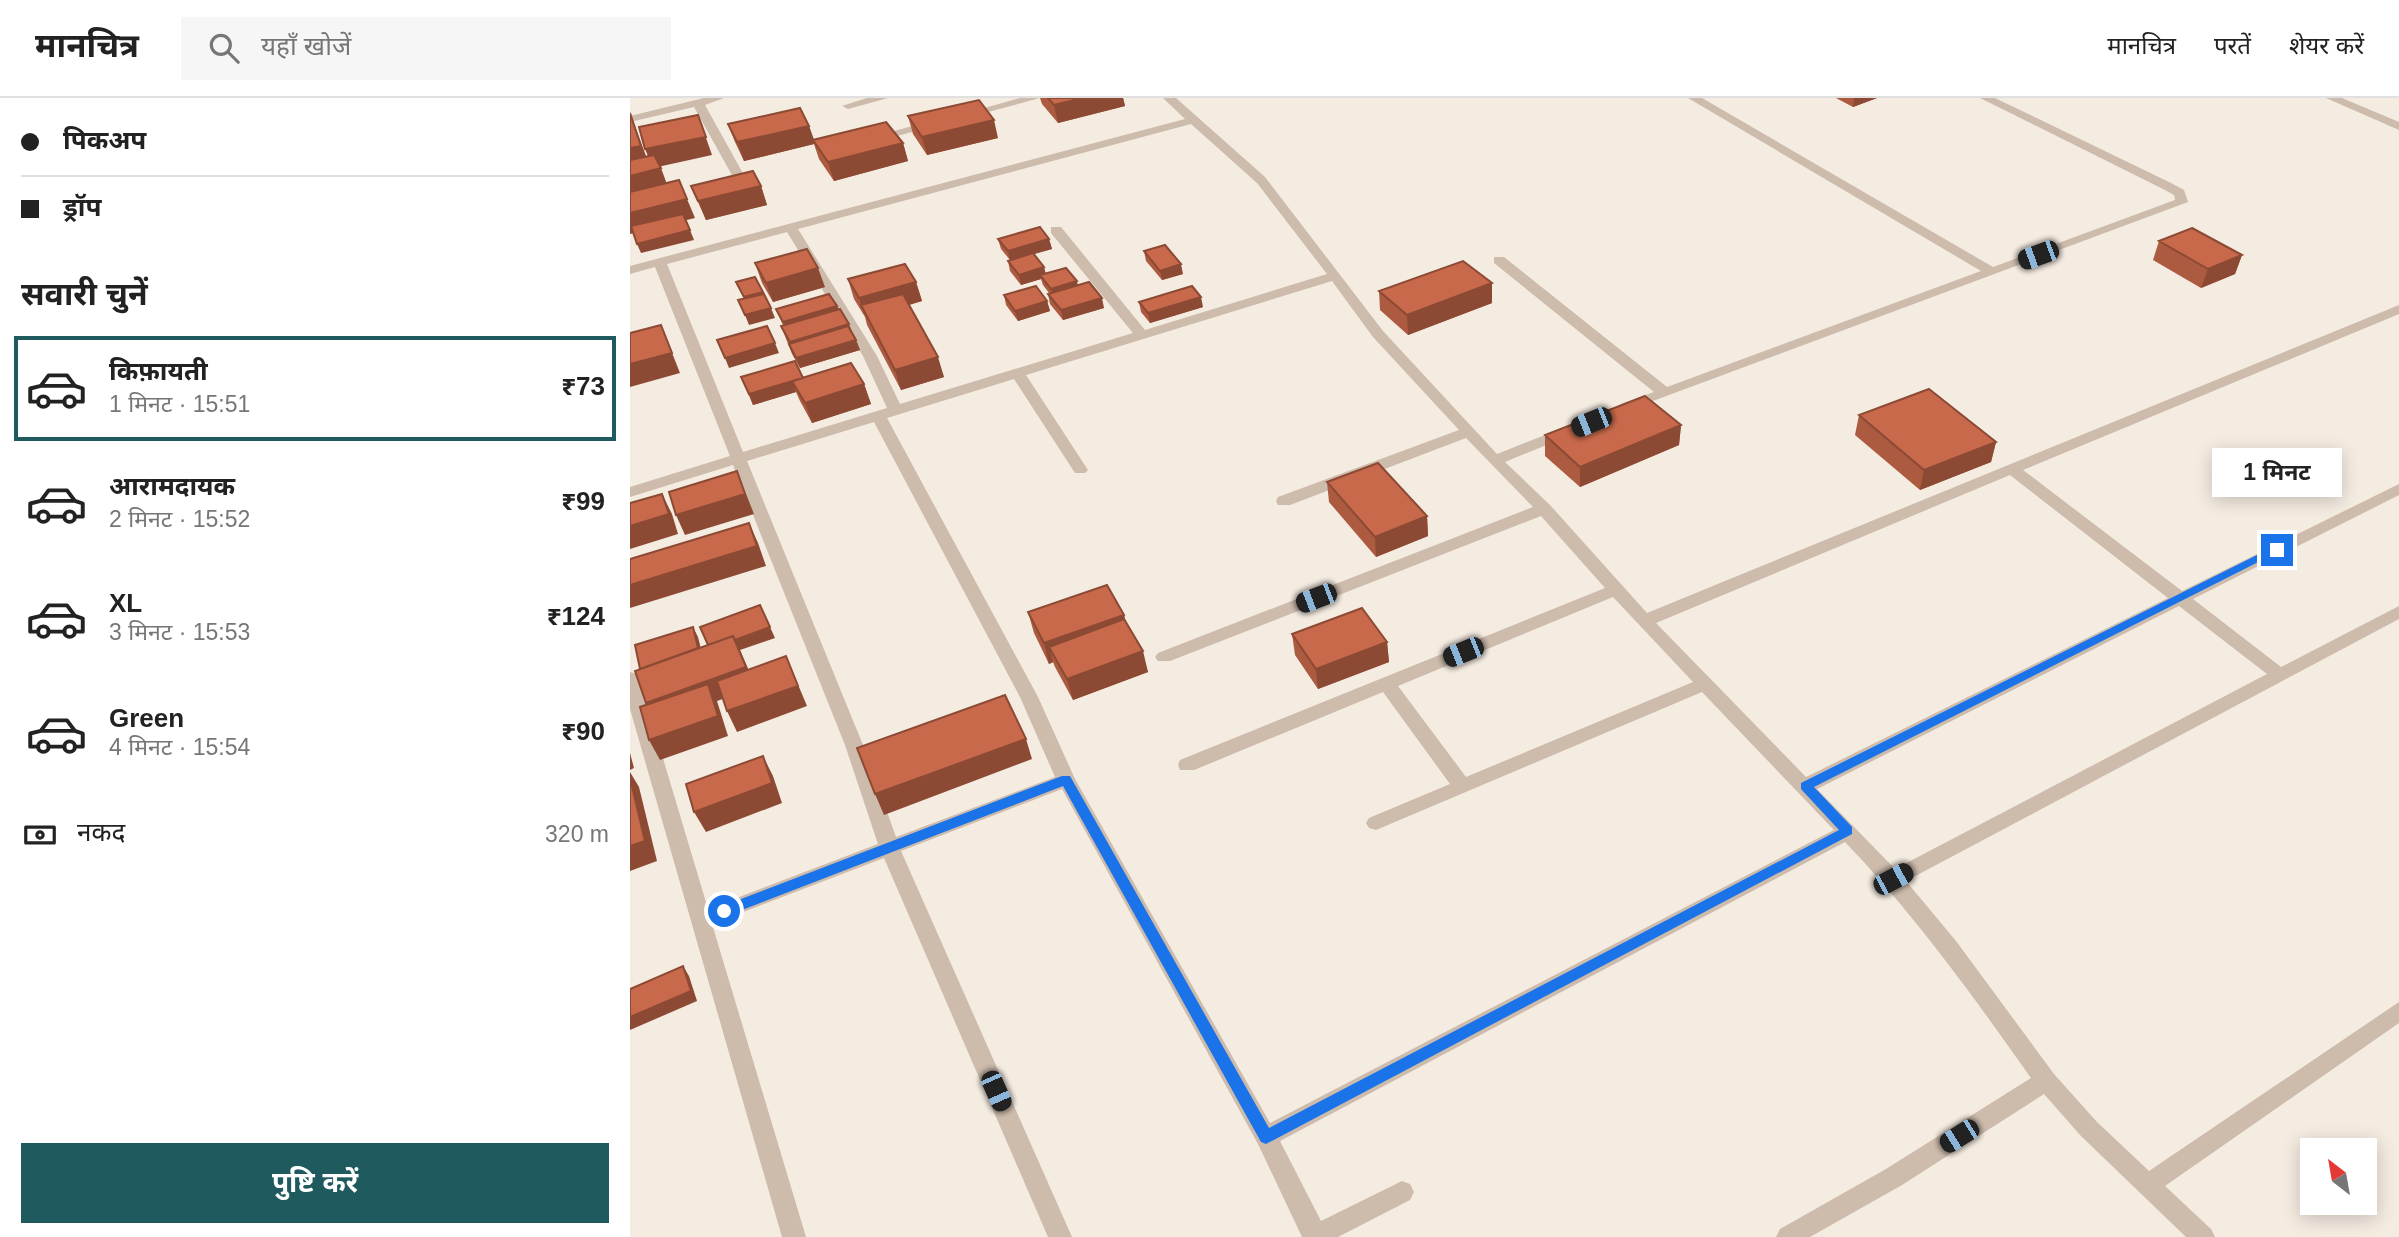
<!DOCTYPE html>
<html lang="hi">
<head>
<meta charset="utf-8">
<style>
  :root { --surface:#fff; --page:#f6f6f6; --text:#222; --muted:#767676; --line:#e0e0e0; --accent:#1f5a5e }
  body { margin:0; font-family:Helvetica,"Noto Sans Devanagari",sans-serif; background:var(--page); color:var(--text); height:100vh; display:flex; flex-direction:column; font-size:26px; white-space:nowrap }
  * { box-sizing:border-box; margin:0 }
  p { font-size:23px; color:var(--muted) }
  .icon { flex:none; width:38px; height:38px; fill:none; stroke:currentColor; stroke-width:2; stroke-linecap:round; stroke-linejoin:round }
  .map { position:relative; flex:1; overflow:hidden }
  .details { display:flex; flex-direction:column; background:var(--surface); width:630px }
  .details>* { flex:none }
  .hud { display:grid; align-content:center; height:154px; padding:0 21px; background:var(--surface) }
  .needle { width:46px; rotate:329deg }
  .controls { position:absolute; left:1670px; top:1040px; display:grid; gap:14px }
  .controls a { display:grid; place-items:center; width:77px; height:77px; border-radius:0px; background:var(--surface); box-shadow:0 4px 18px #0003; font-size:35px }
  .end { position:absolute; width:32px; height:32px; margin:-16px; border:9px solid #1a73e8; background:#fff; box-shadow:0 0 0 4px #fff }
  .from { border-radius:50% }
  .bubble { position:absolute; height:49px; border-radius:0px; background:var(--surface); box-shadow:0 4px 18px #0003; font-size:23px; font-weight:700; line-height:49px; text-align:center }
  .car { position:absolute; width:21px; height:42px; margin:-21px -10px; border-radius:9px; box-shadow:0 0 5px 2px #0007; background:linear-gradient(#222 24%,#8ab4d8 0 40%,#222 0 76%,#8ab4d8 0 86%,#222 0) }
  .hud b { display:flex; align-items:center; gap:24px; height:66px; font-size:26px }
  .hud b+b { border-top:2px solid var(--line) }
  .hud i { width:18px; height:18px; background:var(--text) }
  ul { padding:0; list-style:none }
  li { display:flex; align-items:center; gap:21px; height:105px; margin:0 14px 10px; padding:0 7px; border:4px solid transparent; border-radius:0px }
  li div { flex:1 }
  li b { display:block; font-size:26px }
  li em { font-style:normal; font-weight:700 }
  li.on { border-color:var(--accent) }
  li>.icon { width:63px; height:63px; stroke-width:1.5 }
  h2 { padding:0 21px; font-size:32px; line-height:84px }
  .pay { display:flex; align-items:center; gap:18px; height:77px; padding:0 21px; font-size:26px }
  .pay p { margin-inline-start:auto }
  .button { display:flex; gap:14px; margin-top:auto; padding:14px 21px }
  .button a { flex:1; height:80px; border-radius:0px; background:var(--accent); color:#fff; font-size:28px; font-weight:700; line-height:80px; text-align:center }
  header { display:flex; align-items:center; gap:42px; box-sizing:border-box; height:98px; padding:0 35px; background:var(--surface); border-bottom:2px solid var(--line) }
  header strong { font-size:33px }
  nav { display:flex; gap:38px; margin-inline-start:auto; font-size:24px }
  .search { width:490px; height:63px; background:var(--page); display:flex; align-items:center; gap:18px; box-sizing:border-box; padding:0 24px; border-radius:0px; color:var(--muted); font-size:26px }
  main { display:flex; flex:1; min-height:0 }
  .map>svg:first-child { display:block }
</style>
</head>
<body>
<header>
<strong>मानचित्र</strong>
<div class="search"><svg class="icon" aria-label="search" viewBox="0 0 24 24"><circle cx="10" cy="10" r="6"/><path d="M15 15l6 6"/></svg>यहाँ खोजें</div>
<nav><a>मानचित्र</a><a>परतें</a><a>शेयर करें</a></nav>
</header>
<main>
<section class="details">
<div class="hud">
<b><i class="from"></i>पिकअप</b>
<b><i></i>ड्रॉप</b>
</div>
<h2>सवारी चुनें</h2>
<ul>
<li class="on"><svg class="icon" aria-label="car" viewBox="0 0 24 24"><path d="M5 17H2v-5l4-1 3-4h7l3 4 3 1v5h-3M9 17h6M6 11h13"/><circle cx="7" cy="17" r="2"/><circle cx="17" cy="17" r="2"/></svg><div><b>किफ़ायती</b><p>1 मिनट · 15:51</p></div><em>₹73</em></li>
<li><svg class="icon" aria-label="car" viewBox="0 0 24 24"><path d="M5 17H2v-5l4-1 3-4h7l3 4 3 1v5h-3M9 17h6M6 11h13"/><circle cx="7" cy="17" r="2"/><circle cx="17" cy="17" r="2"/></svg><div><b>आरामदायक</b><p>2 मिनट · 15:52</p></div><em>₹99</em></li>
<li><svg class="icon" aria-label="car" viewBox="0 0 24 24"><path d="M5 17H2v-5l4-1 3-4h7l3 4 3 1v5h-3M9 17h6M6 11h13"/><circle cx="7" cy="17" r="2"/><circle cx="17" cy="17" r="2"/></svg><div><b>XL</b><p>3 मिनट · 15:53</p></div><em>₹124</em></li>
<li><svg class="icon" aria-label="car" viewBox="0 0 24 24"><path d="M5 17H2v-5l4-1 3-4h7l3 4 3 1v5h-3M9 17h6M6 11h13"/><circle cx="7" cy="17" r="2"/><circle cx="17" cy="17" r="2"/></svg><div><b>Green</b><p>4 मिनट · 15:54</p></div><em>₹90</em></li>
</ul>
<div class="pay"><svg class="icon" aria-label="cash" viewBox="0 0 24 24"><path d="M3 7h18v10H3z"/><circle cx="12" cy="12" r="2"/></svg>नकद<p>320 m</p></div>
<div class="button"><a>पुष्टि करें</a></div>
</section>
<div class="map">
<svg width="1769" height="1139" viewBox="0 0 1769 1139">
  <rect width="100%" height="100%" fill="#f4ebe1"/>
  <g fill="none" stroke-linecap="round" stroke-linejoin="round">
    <path fill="#cdbbac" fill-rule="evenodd" d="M74,0H94L75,7L120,88L118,91L114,92L108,88L64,9L0,24V18Z
      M237,0H258L218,11L212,8Z
      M390,0H410L336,20L330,17Z
      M533,0H546L635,79L753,233L867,356L933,330H943L945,333L943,336L875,364L920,407L1017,515L1769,207V216L1393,372L1552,493L1769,386V397L1563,501L1651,569L1769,508V521L1276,783L1326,843L1424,976L1467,1024L1519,1073L1769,904V925L1535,1088L1581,1131L1585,1139H1556L1451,1038L1414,996L1272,1087L1180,1139H1146L1150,1131L1256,1071L1401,980C1343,898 1285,817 1215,744L650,1043L691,1123L772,1083L780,1086L784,1094L780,1102L708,1139H672L628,1046L432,691L271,753L442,1139H418L254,760L82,826L176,1139H152L0,611V574L6,576L9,580L78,811L248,746L215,647L103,367L0,399V389L100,358L25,169L0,176V168L555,21ZM561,26L627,85L697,176L515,232L431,129H421V135L503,235L270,306L247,258L168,131ZM157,134L233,258L257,310L113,354L37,166ZM702,183L743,239L829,332L648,399L646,403L648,407H660L836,340L903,409L528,555L525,559L528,563H540L911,418L975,490L550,662L548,667L550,672H564L753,594L820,686L739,720L736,725L739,730L746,732L1072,594L1204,732L640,1025L445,681L408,599L257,320L384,281L445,375H455L458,372L396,277ZM244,324L390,599L425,679L266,739L233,647L117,363ZM1380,377L1538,500L1176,679L1026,525ZM983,499L1063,584L836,679L768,588ZM1549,508L1637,576L1265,771L1187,691Z
      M1058,0H1072L1363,169L1545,102L1544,97L1533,91L1350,0H1365L1541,85L1554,92L1558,104L996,313L989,309L991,306L1024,294L864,165V159H874L1037,289L1351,173Z
      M1696,0H1712L1769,24V32Z
      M305,22L311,25L309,27L244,44L238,40Z"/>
  </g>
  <path fill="#ac5a40" d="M410,0H493L495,8L428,25L412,6Z
    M1206,0H1247L1223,9Z
    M278,18L368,40L297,57L283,36Z
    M98,26L179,28L184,42L273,45L278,63L204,83L189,61L184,46L114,63L105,44Z
    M61,88H131L137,107L76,122Z
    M368,141H419L422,151L403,156L414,169L416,176L447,183V187L474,210L433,222L420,206L418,196L419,195L413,187L411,181L391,187L380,173L378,163L380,162L371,151Z
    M1529,143L1612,157L1605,176L1571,190L1523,162Z
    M514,153L553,176L532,182L516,163Z
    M125,165L195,189L143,204L132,185Z
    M218,181L286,184L292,203L279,207L314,279L271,292L237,227L235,219L224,201Z
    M862,185V205L778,237L750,212L749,193Z
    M374,197L417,203L420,213L388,223L376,207Z
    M509,204L573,209L520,225L511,214Z
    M207,208L226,242L230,252L170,270L162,256L151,228L153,227L146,211Z
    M111,279L173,280L234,286L241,306L182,325L170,303L166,294L123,307Z
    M1229,317L1366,344L1361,364L1290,392L1225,337Z
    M1051,327L1049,347L950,389L915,358V337Z
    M697,384L797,418L798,438L746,459L699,404Z
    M398,514L494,517L496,525L518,574L443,602L425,569L423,564L419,566L404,535Z
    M662,536L757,544L759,564L688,591L665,557Z"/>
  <path fill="#8c4a34" d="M452,0H493L495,8L428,25L424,7Z
    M1224,0H1247L1223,9Z
    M0,15L19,66L0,70Z
    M68,17L82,57L23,70L15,51Z
    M364,22L368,40L297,57L292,39Z
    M179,28L185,45L183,42L184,46L114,63L107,44Z
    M273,45L278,63L204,83L198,64Z
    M31,70L38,89L0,98V78Z
    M131,88L137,107L76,122L68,103Z
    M57,101L65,120L0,136V115Z
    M60,132L64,142L11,155L7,146Z
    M419,141L422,151L380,163L378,153Z
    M1612,157L1605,176L1571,190L1578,171Z
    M551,166L553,176L532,182L530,173Z
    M414,169L416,179L410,177L411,181L391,187L389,177Z
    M188,170L195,189L143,204L136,185Z
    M447,183L449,193L423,201L421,191Z
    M286,184L292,203L237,219L231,207L235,219L229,200Z
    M862,185V205L778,237L777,217Z
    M133,194L137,203L117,209L114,199Z
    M571,199L573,209L520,225L518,215Z
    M472,200L474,210L433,222L431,212Z
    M417,203L420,213L388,223L385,213Z
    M207,208L211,218L157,234L153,224Z
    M141,210L145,220L119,227L115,217Z
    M219,226L223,236L164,254L160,244Z
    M31,227L50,275L0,289V266Z
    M226,242L230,252L170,270L166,260Z
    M145,245L149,255L99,270L95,260Z
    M308,259L314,279L271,292L265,272Z
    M162,283L166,294L123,307L119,296Z
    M234,286L241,306L182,325L175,305Z
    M1051,327L1049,347L950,389V369Z
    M1366,344L1361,364L1290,392L1294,372Z
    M107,373L124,416L55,437L46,417Z
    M32,396L42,416L48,436L0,451V428Z
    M797,418L798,438L746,459L745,439Z
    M119,425L128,445L136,468L0,510V487Z
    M494,517L499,538L419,549L423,564L419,566L414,545Z
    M63,529L68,539L74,563L16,581Z
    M140,529L145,540L110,552L126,589L87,603L98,638L30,662L19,642L28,626L16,605L105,542Z
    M757,544L759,564L688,591L686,571Z
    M513,553L518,574L443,602L437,581Z
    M156,558L177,608L107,634L97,613Z
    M396,641L402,661L254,717L245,696Z
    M0,655L4,670L0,672Z
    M133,658L143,678L152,705L76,734L64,714Z
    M0,674L9,689L27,763L0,773Z
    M53,868L59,878L67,903L0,932V919Z"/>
  <path fill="#c8694b" stroke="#8c4a34" stroke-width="2" d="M418,0H452L424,7Z
    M349,2L364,22L292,39L278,18Z
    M170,10L179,28L107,44L98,26Z
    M0,15L11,48L0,50Z
    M68,17L76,39L15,51L9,29Z
    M256,24L273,45L198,64L183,42Z
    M24,57L31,70L0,78V62Z
    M123,73L131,88L68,103L61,88Z
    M49,82L57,101L0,115V94Z
    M53,116L60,132L7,146L1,128Z
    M410,129L419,141L378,153L368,141Z
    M1562,130L1612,157L1578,171L1529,143Z
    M535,147L551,166L530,173L514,153Z
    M177,151L188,170L136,185L125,165Z
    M403,155L414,169L389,177L378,163Z
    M833,163L862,185L777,217L749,193Z
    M275,166L286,184L229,200L218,181Z
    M436,170L447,183L421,191L410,177Z
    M125,179L133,194L114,199L106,184Z
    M459,184L472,200L431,212L418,196Z
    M406,188L417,203L385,213L374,197Z
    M562,188L571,199L518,215L509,204Z
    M134,196L141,210L115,217L108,202Z
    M199,196L207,208L153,224L146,211Z
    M273,196L308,259L265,272L231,207Z
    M210,211L219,226L160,244L151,228Z
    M31,227L42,255L0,266V235Z
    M137,228L145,245L95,260L87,242Z
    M218,228L226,242L166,260L159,246Z
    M165,263L173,280L119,296L111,279Z
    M221,265L234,286L175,305L162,283Z
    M1299,291L1366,344L1294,372L1229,317Z
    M1015,298L1051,327L950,369L915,337Z
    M748,365L797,418L745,439L697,384Z
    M107,373L115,396L46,417L39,394Z
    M32,396L39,416L0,428V405Z
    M119,425L127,448L0,487V461Z
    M477,487L494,517L414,545L398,514Z
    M130,507L140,529L105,542L103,538L78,547L70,529Z
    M732,510L757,544L686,571L662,536Z
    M494,521L513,553L437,581L419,549Z
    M63,529L68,550L10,571L5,547Z
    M103,538L116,569L16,605L5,573Z
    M156,558L168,588L97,613L87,583Z
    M78,586L88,618L19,642L10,609Z
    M375,597L396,641L245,696L227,650Z
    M133,658L142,685L64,714L56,686Z
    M0,680L15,743L0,748Z
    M53,868L61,893L0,919V891Z"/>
  <path fill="#1a73e8" d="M1643,449L1652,452L1184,689L1222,729V736L636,1046L631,1044L433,688L99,817L94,818L88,813L90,809L432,678H440L639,1030L1209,732L1171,691V685Z"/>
</svg>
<div class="controls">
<a><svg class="needle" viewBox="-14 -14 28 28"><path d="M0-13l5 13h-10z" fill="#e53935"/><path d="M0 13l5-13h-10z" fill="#767676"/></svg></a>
</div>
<i class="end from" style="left:94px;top:813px"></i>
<i class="end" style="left:1647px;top:452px"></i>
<div class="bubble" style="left:1582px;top:350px;width:130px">1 मिनट</div>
<i class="car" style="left:1408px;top:157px;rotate:250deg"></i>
<i class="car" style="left:961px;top:324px;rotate:248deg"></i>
<i class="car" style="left:686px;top:500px;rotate:249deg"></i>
<i class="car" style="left:833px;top:554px;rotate:248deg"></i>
<i class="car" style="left:1263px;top:781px;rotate:62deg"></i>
<i class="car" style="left:366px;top:993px;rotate:156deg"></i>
<i class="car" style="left:1329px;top:1038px;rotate:238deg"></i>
</div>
</main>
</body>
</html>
